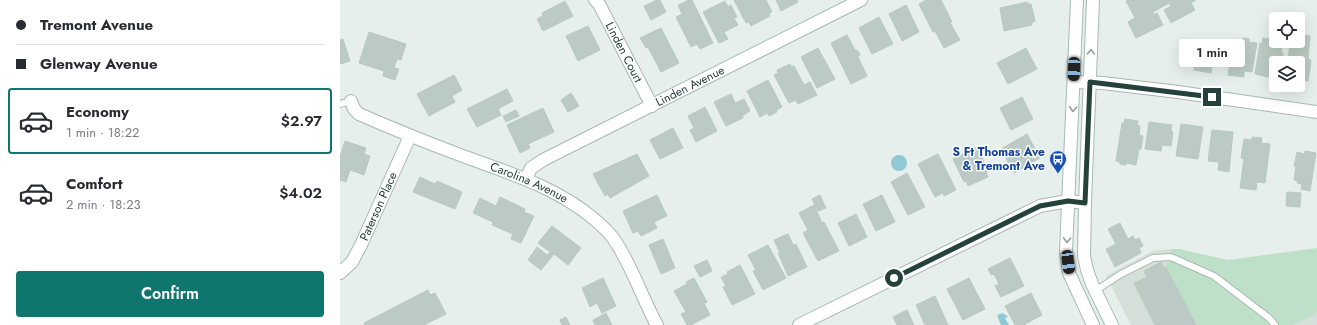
<!DOCTYPE html>
<html lang="en">
<head>
<meta charset="utf-8">
<style>
  :root { --surface:#fff; --page:#f2f2f3; --text:#2b2b33; --muted:#7c7c81; --line:#e1e1e2; --accent:#0f766e }
  body { margin:0; font-family:Jost,sans-serif; background:var(--page); color:var(--text); height:100vh; display:flex; flex-direction:column; font-size:15px; white-space:nowrap }
  * { box-sizing:border-box; margin:0 }
  p { font-size:13px; color:var(--muted) }
  .icon { flex:none; width:22px; height:22px; fill:none; stroke:currentColor; stroke-width:2; stroke-linecap:round; stroke-linejoin:round }
  .map { position:relative; flex:1; overflow:hidden }
  .sheet { display:flex; flex-direction:column; background:var(--surface); width:340px }
  .sheet>* { flex:none }
  .hud { display:grid; align-content:center; height:88px; padding:0 16px; background:var(--surface) }
  .tools { position:absolute; left:929px; top:12px; display:grid; gap:8px }
  .tools a { display:grid; place-items:center; width:36px; height:36px; border-radius:4px; background:var(--surface); box-shadow:0 4px 16px #0002; font-size:20px }
  .end { position:absolute; width:18px; height:18px; margin:-9px; border:5px solid #24423a; background:#fff; box-shadow:0 0 0 2px #fff }
  .from { border-radius:50% }
  .bubble { position:absolute; height:28px; border-radius:4px; background:var(--surface); box-shadow:0 4px 16px #0002; font-size:13px; font-weight:600; line-height:28px; text-align:center }
  .car { position:absolute; width:12px; height:24px; margin:-12px -6px; border-radius:5px; box-shadow:0 0 3px 1px #0007; background:linear-gradient(#222 24%,#8ab4d8 0 40%,#222 0 76%,#8ab4d8 0 86%,#222 0) }
  .hud b { display:flex; align-items:center; gap:14px; height:38px; font-size:15px }
  .hud b+b { border-top:1px solid var(--line) }
  .hud i { width:10px; height:10px; background:var(--text) }
  ul { padding:0; list-style:none }
  li { display:flex; align-items:center; gap:12px; height:66px; margin:0 8px 6px; padding:0 8px; border:2px solid transparent; border-radius:4px }
  li div { flex:1 }
  li b { display:block; font-size:15px }
  li em { font-style:normal; font-weight:600 }
  li.on { border-color:var(--accent) }
  li>.icon { width:36px; height:36px; stroke-width:1.5 }
  .action { display:flex; gap:8px; margin-top:auto; padding:8px 16px }
  .action a { flex:1; height:46px; border-radius:4px; background:var(--accent); color:#fff; font-size:16px; font-weight:600; line-height:46px; text-align:center }
  main { display:flex; flex:1; min-height:0 }
  .map>svg:first-child { display:block }
</style>
</head>
<body>
<main>
<section class="sheet">
<div class="hud">
<b><i class="from"></i>Tremont Avenue</b>
<b><i></i>Glenway Avenue</b>
</div>
<ul>
<li class="on"><svg class="icon" aria-label="car" viewBox="0 0 24 24"><path d="M5 17H2v-5l4-1 3-4h7l3 4 3 1v5h-3M9 17h6M6 11h13"/><circle cx="7" cy="17" r="2"/><circle cx="17" cy="17" r="2"/></svg><div><b>Economy</b><p>1 min · 18:22</p></div><em>$2.97</em></li>
<li><svg class="icon" aria-label="car" viewBox="0 0 24 24"><path d="M5 17H2v-5l4-1 3-4h7l3 4 3 1v5h-3M9 17h6M6 11h13"/><circle cx="7" cy="17" r="2"/><circle cx="17" cy="17" r="2"/></svg><div><b>Comfort</b><p>2 min · 18:23</p></div><em>$4.02</em></li>
</ul>
<div class="action"><a>Confirm</a></div>
</section>
<div class="map">
<svg width="977" height="325" viewBox="0 0 977 325">
  <rect width="100%" height="100%" fill="#e6efeb"/>
  <path fill="#d4dfda" d="M839,249L977,295V325H791L766,276L815,250Z"/>
  <path fill="#bfe0c8" d="M977,248V311L974,315L952,325H856L826,267L831,249H839L888,260Z"/>
  <path fill="#8ec9d4" d="M551 163a8 8 0 1 1 16 0a8 8 0 1 1-16 0Z
    M663,313L665,315H666L668,317L665,318L669,325H661L657,315Z"/>
  <path fill="#bbcac4" stroke="#b8c9c2" d="M317,0H320L326,12L311,20L304,6Z
    M349,0H352L373,43L360,49L357,44L351,47L336,17L342,14L338,5Z
    M394,0H426L432,12L429,13L430,16L411,26L409,22L406,23Z
    M436,0H457L458,2L441,11Z
    M586,0H601L612,22L610,23L620,40L604,48L595,31L593,32L579,4Z
    M788,0H856L851,3L855,10L831,23L824,10L831,6L829,3L813,12L814,15L817,13L823,25L796,38L788,22L795,18L786,1Z
    M225,1L233,16L203,31L197,19L203,16L202,13Z
    M385,1L388,7L391,5L397,17L394,18L398,25L384,32L388,39L379,43L363,12Z
    M687,2L688,4H691L695,21L692,22V25L664,31L660,8Z
    M566,5L579,32L562,41L549,14Z
    M539,17L553,44L532,54L519,28Z
    M248,26L260,50L238,61L226,36Z
    M321,28L339,63L321,72L308,47L306,48L300,38Z
    M29,32L66,44L61,60L57,59L54,68L59,69L55,80L43,76L44,71L19,63Z
    M507,35L515,50L518,51L520,55L518,57L527,76L511,84L491,43Z
    M958,35L970,36L968,59L971,60L968,81L958,79V63H948L950,41H958Z
    M903,38L909,39V42L917,43L912,72L904,71V77L888,75L894,40L902,41Z
    M923,38L936,40V41H943L941,53H943L942,63H936V75L929,74L928,77L915,74L920,43H922Z
    M3,39L10,61L0,64V40Z
    M853,44L875,47L871,73L854,70V66H850Z
    M478,48L495,79L477,88L461,57Z
    M686,48L697,69L668,84L657,63Z
    M450,64L452,67L454,66L464,85L470,82L477,95L458,104L456,100L449,103L434,75L438,73L437,70Z
    M114,75L122,90L112,96L115,102L89,116L77,94Z
    M428,80L442,107L436,110L437,112L429,116L427,113L420,117L407,91Z
    M167,89L173,101L158,109L161,115L137,127L127,109Z
    M231,93L239,106L228,112L221,100Z
    M391,94L395,103L404,99L410,111L402,116L403,118L386,126L374,102Z
    M682,97L693,119L671,130L660,108Z
    M365,107L377,131L356,142L350,130L354,128L348,116Z
    M203,108L214,132L188,144L190,148L180,153L167,125Z
    M176,110L179,116L166,122L163,116Z
    M785,119L798,121L797,125L800,126L799,135L803,136L801,149H799L796,165L786,163V165L780,164V162L776,161L782,123H784Z
    M809,122L832,125L831,131L833,132L831,146L822,145L821,151L805,149Z
    M841,124L863,127L858,159L836,156Z
    M333,128L343,148L320,159L310,140Z
    M872,130L893,132L889,172L878,170L879,162L868,161Z
    M687,134L700,158L674,173L661,149Z
    M912,137L922,138L921,143L930,144L925,183L917,182L916,190L900,188L904,159L901,158L904,139L912,140Z
    M5,141L26,148L24,154L30,156L24,175L10,170L6,182L0,180V157Z
    M637,147L648,171L646,172L648,177L628,186L626,181L624,182L613,159Z
    M965,151L976,153L970,191L961,189L962,184L957,183L958,181L954,180L956,166H954L957,152L964,154Z
    M297,154L309,176L270,198L268,194L265,196L253,174Z
    M598,154L616,190L604,196L603,193L595,197L578,164Z
    M567,173L585,207L568,215L551,182Z
    M80,177L95,184L97,181L122,192L115,209L73,192Z
    M947,192L961,193L960,207L946,206Z
    M317,195L327,216L314,222L317,228L301,236L298,231L293,233L283,211Z
    M480,195L486,208L478,211L472,199Z
    M542,195L555,222L536,231L523,204Z
    M160,197L185,209L184,212L194,216L181,243L171,239L173,234L152,225L153,222L133,213L140,198L156,206Z
    M474,205L482,223L484,222L499,251L478,261L463,233L468,230L459,213Z
    M516,214L527,237L509,246L498,223Z
    M780,223L788,239L793,236L795,240L799,238L803,246L799,248L801,253L775,267L766,249L776,244L768,229Z
    M212,226L241,248L228,265L214,254L201,270L188,260L197,247L207,255L210,252L198,243Z
    M448,234L453,245L456,244L467,267L448,276L438,253H440L434,240Z
    M323,239L335,268L321,274L309,245Z
    M428,245L446,278L423,290L413,271L416,270L408,255Z
    M670,258L684,286L661,297L655,286L659,284L654,274L651,275L648,269Z
    M367,260L372,271L360,277L354,266Z
    M821,262L824,268L826,267L856,325H815L794,283L807,277L804,271Z
    M400,265L415,294L392,305L383,287L386,286L381,277L388,274L387,272Z
    M263,278L276,306L262,313L257,303L250,307L242,288Z
    M354,278L367,302L364,303L370,315L351,325H347L341,314L346,312L334,291L347,284L346,282Z
    M629,278L645,309L623,320L607,289Z
    M88,290L90,295L95,293L106,314L84,325H25L24,323Z
    M691,293L702,315L685,324L686,325H675L665,306Z
    M595,296L608,325H585L576,305Z
    M567,310L574,325H557L553,317Z
    M266,313L272,325H255L253,320Z
    M226,317L230,325H222L220,320Z"/>
  <g fill="none" stroke-linecap="round" stroke-linejoin="round">
    <g stroke="#a8b8b2" stroke-width="8">
      <path id="service" d="M0,104L11,101
        M755,291L781,274L813,258L831,257L874,276L929,318L935,325"/>
    </g>
    <g stroke="#a8b8b2" stroke-width="14">
      <g id="minor">
        <path id="s1" d="M255,0L259,4L312,106"/>
        <path d="M734,82L763,83L838,92L977,112"/>
        <path id="s2" d="M11,101L14,109L19,114C53,129 88,143 123,156C169,173 216,187 254,219C261,225 268,231 273,238C291,263 302,298 317,325"/>
        <path id="s3" d="M186,179L191,168L203,160L521,0"/>
        <path id="s4" d="M0,273L12,262L21,245L70,136"/>
        <path d="M459,325L700,206L728,201L745,203"/>
      </g>
    </g>
    <g stroke="#a4bbb3" stroke-width="14">
      <path id="secondary" d="M737,0L726,251L729,273L753,325
        M753,0L745,203L744,256L747,270L752,284L772,325"/>
    </g>
    <use href="#service" stroke="#fff" stroke-width="6"/>
    <use href="#minor" stroke="#fff" stroke-width="12"/>
    <use href="#secondary" stroke="#fff" stroke-width="12"/>
  </g>
  <defs><path id="oneway-chevron" d="M-2-3.5L2.5 0L-2 3.5" fill="none" stroke-width="1.6" stroke-linecap="round" stroke-linejoin="round"/></defs>
  <g stroke="#92a09c">
    <use href="#oneway-chevron" transform="translate(751 52) rotate(-88)"/>
    <use href="#oneway-chevron" transform="translate(733 109) rotate(93)"/>
    <use href="#oneway-chevron" transform="translate(727 240) rotate(92)"/>
  </g>
  <g fill="none" stroke-linecap="round" stroke-linejoin="round">
    <path stroke="#24423a" stroke-width="5" d="M554,278L700,206L728,201L745,203L750,82L872,97"/>
  </g>
  <defs>
    <g id="bus-pin" transform="scale(0.9)"><path d="M0 17L-7.5 6A9.5 9.5 0 1 1 7.5 6Z" fill="#1a4fb4" stroke="#f7fbf9"/><path d="M-5-6H5V4H4V6H2V4H-2V6H-4V4H-5ZM-3.5-4V0h7V-4ZM-3.5 1.2v1.5H-2V1.2ZM2 1.2v1.5H3.5V1.2Z" fill="#fff"/></g>
  </defs>
  <g fill-rule="evenodd">
    <use href="#bus-pin" x="718" y="159"/>
  </g>
  <g text-anchor="middle" stroke-width="3" stroke-linejoin="round" paint-order="stroke">
    <g font-size="12" fill="#24423a" stroke="#f7fbf9">
      <text dy="4" stroke="none"><textPath href="#s1" startOffset="60">Linden Court</textPath></text>
      <text dy="4" stroke="none"><textPath href="#s3" startOffset="191">Linden Avenue</textPath></text>
      <text dy="4" stroke="none"><textPath href="#s2" startOffset="199">Carolina Avenue</textPath></text>
      <text dy="4" stroke="none"><textPath href="#s4" startOffset="78">Paterson Place</textPath></text>
    </g>
    <g font-size="12" font-weight="bold" fill="#164399" stroke="#f7fbf9" text-anchor="end">
      <text x="705" y="156">S Ft Thomas Ave<tspan x="705" dy="14">&amp; Tremont Ave</tspan></text>
    </g>
  </g>
</svg>
<div class="tools">
<a><svg class="icon" aria-label="locate" viewBox="0 0 24 24"><circle cx="12" cy="12" r="6"/><path d="M12 2v4M12 18v4M2 12h4M18 12h4"/></svg></a>
<a><svg class="icon" aria-label="layers" viewBox="0 0 24 24"><path d="M12 4l9 5-9 5-9-5zM3 14l9 5 9-5"/></svg></a>
</div>
<i class="end from" style="left:554px;top:278px"></i>
<i class="end" style="left:872px;top:97px"></i>
<div class="bubble" style="left:839px;top:39px;width:66px">1 min</div>
<i class="car" style="left:734px;top:69px;rotate:182deg"></i>
<i class="car" style="left:728px;top:262px;rotate:172deg"></i>
</div>
</main>
</body>
</html>
